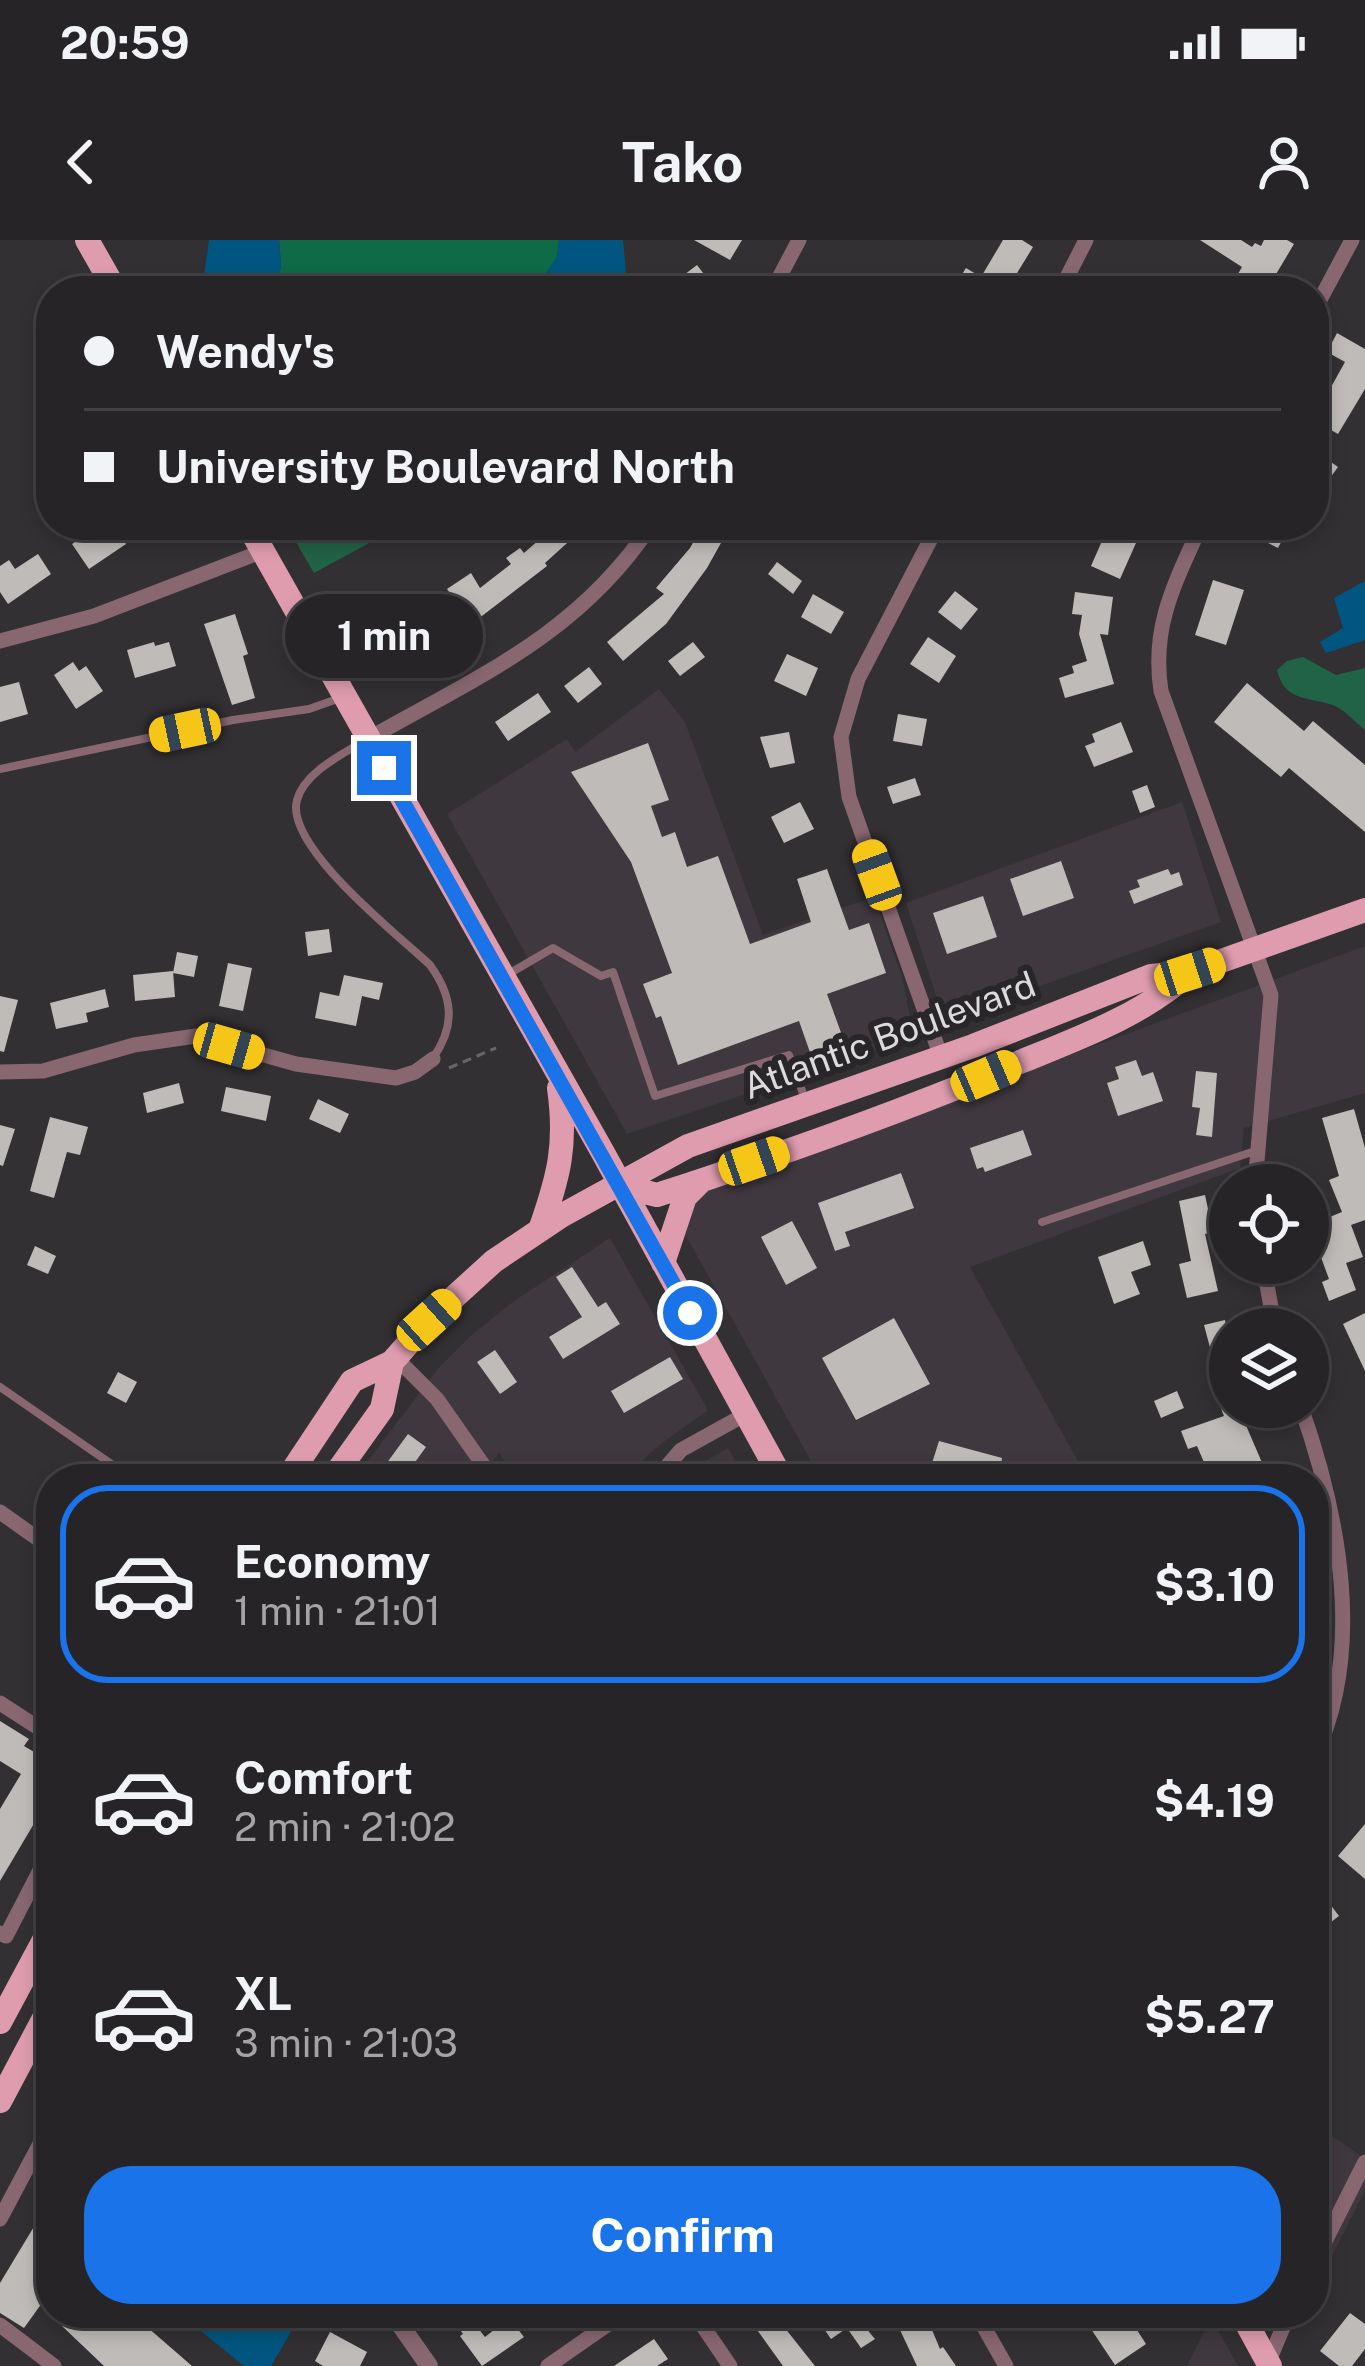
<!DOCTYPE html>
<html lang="en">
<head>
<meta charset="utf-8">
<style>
  :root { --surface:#262426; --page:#323032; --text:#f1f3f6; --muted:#a4a4a7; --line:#424143; --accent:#1a73e8 }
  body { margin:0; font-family:"Public Sans",sans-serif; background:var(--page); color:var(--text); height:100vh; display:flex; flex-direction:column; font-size:45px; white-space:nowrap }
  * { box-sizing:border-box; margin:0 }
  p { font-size:39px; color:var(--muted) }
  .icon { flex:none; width:66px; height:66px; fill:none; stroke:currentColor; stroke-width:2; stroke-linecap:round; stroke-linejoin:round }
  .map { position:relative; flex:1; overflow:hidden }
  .side { position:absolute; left:36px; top:1224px; width:1293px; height:864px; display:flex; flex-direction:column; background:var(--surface); border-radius:48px; box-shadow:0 6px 18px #0003,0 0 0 3px var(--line) }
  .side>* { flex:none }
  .guide { position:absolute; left:36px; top:36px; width:1293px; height:264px; border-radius:48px; box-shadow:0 6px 18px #0003,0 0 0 3px var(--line); display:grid; align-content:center; height:264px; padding:0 48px; background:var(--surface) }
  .buttons { position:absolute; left:1209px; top:924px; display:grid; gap:24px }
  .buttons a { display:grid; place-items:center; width:120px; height:120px; border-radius:50%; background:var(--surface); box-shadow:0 6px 18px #0003,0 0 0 3px var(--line); font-size:60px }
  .end { position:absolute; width:54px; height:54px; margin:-27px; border:15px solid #1a73e8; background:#fff; box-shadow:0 0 0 6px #fff }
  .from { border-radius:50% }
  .bubble { position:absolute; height:84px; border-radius:42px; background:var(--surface); box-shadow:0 6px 18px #0003,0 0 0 3px var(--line); font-size:39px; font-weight:700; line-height:84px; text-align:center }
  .car { position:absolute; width:36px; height:72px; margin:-36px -18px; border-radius:15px; box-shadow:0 0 9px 3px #0007; background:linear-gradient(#f5c518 24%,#345 0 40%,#f5c518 0 76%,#345 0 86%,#f5c518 0) }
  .guide b { display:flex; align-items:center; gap:42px; height:114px; font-size:45px }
  .guide b+b { border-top:3px solid var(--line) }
  .guide i { width:30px; height:30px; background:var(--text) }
  ul { padding:21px 0 0; list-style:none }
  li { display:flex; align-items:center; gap:36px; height:198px; margin:0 24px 18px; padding:0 24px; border:6px solid transparent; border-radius:48px }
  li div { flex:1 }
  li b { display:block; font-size:45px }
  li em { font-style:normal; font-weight:700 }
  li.on { border-color:var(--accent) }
  li>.icon { width:108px; height:108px; stroke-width:1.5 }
  .action { display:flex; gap:24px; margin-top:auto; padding:24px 48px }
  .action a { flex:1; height:138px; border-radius:48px; background:var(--accent); color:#fff; font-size:48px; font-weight:700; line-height:138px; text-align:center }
  .status { display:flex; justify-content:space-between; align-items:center; height:84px; padding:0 60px; background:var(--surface); direction:ltr }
  .status svg { height:33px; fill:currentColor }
  header { display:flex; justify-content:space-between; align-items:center; height:156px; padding:0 48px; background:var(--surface); font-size:54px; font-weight:700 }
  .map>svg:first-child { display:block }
</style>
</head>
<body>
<div class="status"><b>20:59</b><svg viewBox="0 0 49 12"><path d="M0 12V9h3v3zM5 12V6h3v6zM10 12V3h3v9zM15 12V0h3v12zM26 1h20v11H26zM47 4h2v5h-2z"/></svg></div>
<header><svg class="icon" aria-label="back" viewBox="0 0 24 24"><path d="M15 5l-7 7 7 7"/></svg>Tako<svg class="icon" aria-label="person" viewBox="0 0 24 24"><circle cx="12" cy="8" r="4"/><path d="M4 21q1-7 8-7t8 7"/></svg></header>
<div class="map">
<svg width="1365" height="2126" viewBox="0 0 1365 2126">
  <rect width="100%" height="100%" fill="#333033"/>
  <path fill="#3f383f" d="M659,449L685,482L763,695L874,657L902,737L914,797L627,894L447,574L567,499L575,512Z
    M1182,562L1221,682L944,780L906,663Z
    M1365,706V853L1244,888L1240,928L970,1027L1088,1239H821L670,967L725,942Z
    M610,998L708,1170L658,1206L640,1223L633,1239H518L499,1213L480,1239H354L437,1130L474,1093L514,1061Z
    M728,1208L746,1239H682L690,1230Z
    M1314,1883L1365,1919V1950L1314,2052Z
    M1211,2078L1238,2126H1187Z"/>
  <path fill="#216346" d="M286,285H393L395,289L314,333Z
    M1303,417L1336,435L1365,428V490C1355,482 1344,469 1333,465C1310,457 1284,462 1277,430L1287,421Z"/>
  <path fill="#0f6a48" d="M279,0H559L557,17L534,51H276L281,25Z"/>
  <path fill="#005680" d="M209,0H279L281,25L276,51H202Z
    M559,0H623L626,32L618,51H534L557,17Z
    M1365,341V400L1326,413L1320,402L1343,388L1334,358Z
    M179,2073H302L271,2126H244Z"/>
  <path fill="#bebbb8" d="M694,0H742L730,20Z
    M1003,0H1022L1033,7L1006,51H968L956,44L966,28L981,37Z
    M1200,0H1241L1252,7L1255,3L1261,6L1264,0H1287L1294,4L1266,51H1228L1242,27Z
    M697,25L717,51H663Z
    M1337,93L1365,109V149L1338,194L1331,190L1318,213L1338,227L1314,260V149L1326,156L1345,122L1327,112Z
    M100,285H113L126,304L89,329L72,304Z
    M556,285H587L545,323L547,326L461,392L448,371L458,365L447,349L471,333L480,348L511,324L506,318L520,308L524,313Z
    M703,285H731L707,328L666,384L623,421L607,402L664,354L656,348L690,308Z
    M1109,285H1144L1120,339L1091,326Z
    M1232,285H1290L1278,308Z
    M38,314L51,334L8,364L0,352V326L9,320L15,329Z
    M777,322L802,341L793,354L768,334Z
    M1213,340L1244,350L1226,405L1195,395Z
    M955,351L978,369L961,390L938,372Z
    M1075,352L1113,357L1108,395L1100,394L1114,444L1065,458L1059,438L1074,433L1072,426L1087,421L1079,394L1082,375L1072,374Z
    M813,354L844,372L831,394L801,377Z
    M235,374L248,414L243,416L255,458L232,465L204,384Z
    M420,387L431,408L385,432L374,411Z
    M928,397L956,416L939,443L910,424Z
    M154,402L155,406L169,402L176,426L135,438L127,410Z
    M693,402L705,417L680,436L668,421Z
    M787,414L818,428L806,456L774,441Z
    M73,422L79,431L86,426L103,451L76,469L54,435Z
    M589,427L602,444L578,463L564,446Z
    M19,442L28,474L0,482V447Z
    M1247,443L1304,491L1313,481L1365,525V592L1289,528L1281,537L1214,482Z
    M538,453L551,472L508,501L495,482Z
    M898,474L927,479L922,506L893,501Z
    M1121,482L1133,512L1094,527L1085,506L1095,502L1092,494Z
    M789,492L795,523L770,528L760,497Z
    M648,503L669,560L651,566L662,597L675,592L687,627L718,616L750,704L811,682L797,639L827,629L849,690L869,683L886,733L827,754L847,809L813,821L799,781L678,825L661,776L656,778L643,744L672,733L631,622L571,532Z
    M915,538L921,555L893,564L887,547Z
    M1147,545L1155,567L1140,573L1132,551Z
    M800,562L814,589L784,603L771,577Z
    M1061,621L1074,658L1023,676L1010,639Z
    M1168,629L1171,635L1179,632L1183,645L1134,664L1129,651L1140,647L1137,640Z
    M983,656L997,697L947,714L933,673Z
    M329,689L332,712L308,716L305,692Z
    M177,712L198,716L194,737L173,733Z
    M228,723L252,728L243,771L219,766Z
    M173,731L175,757L135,761L133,735Z
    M344,735L383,743L379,760L362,756L356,786L315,778L320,752L339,756Z
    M105,749L109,767L86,773L88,782L56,789L50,763Z
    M0,756L18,760L4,812L0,811Z
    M1136,820L1142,836L1153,832L1163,861L1118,876L1107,843L1119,839L1115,827Z
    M1196,831L1217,833L1212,897L1196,895L1200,868L1192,867Z
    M179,843L184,863L147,873L143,853Z
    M226,847L271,856L266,881L221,871Z
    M318,859L349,874L340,893L309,879Z
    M1354,869L1365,908V980L1351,985L1363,1017L1346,1023L1356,1050L1329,1061L1322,1042L1329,1039L1319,1012L1325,1010L1315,983L1342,972L1329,940L1339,936L1322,878Z
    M50,877L88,887L80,915L67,912L54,958L30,951Z
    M0,885L15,889L3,926L0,925Z
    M1023,890L1032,915L985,932L983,927L977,929L970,908Z
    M901,933L914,968L845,992L850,1006L835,1011L818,963Z
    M1205,955L1213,992L1205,994L1218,1051L1187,1058L1179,1024L1191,1021L1179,961Z
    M792,981L817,1028L786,1045L761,997Z
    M1143,1001L1151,1025L1131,1032L1140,1054L1114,1064L1098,1017Z
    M35,1006L56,1016L48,1034L27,1025Z
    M572,1027L598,1067L606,1062L620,1084L563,1119L549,1097L582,1077L556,1037Z
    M1365,1073V1131L1343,1084Z
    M894,1078L930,1144L856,1180L822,1118Z
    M1225,1080L1230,1110L1212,1115L1204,1085Z
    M495,1110L517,1142L500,1154L477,1122Z
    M670,1117L683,1139L624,1173L611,1151Z
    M118,1132L137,1142L126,1163L107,1153Z
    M1230,1144V1167H1250L1255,1179L1245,1183L1269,1239H1239L1235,1228L1221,1234L1216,1223L1206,1227L1197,1206L1188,1209L1181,1191L1224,1176L1214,1151Z
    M1177,1151L1184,1168L1161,1178L1154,1161Z
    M408,1194L426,1207L413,1225L432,1239H375Z
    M939,1201L1002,1218L999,1239H927Z
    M0,1481L29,1499L24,1506L51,1522V1546L41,1563L45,1565L0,1641V1569L21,1534L0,1521Z
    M1365,1584V1639L1338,1616Z
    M1314,1643L1339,1676L1314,1695Z
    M51,1950V2069L42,2063L24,2088L0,2073V2043L38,1980L34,1977Z
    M74,2073H131L192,2126H104L62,2086Z
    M449,2073H466L485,2097L509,2078L524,2097L482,2126L460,2096L463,2094Z
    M745,2073H773L815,2126H783Z
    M813,2073H871L860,2081L875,2099L861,2108L847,2088L831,2099Z
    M892,2073H925L940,2109L943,2107L956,2126H917Z
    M1116,2073H1126L1146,2104L1115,2125L1091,2089Z
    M1350,2073L1365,2084V2109L1352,2126H1339L1320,2111Z
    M330,2092L367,2112L360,2126H323L315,2121Z
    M654,2099L668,2119L657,2126H614Z"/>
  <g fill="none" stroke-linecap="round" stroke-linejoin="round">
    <path stroke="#696669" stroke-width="3" stroke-dasharray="9 6" stroke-linecap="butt" d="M449,828L496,808"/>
    <path stroke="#886771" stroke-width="8" d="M367,499C344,514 305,531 297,560C284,606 398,695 430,725C453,757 456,785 433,818
      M0,529L233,480L309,469L343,457
      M505,736L553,708L601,736L613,732L655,856L789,815L805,859
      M1042,982L1255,911
      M0,1147L133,1239"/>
    <path stroke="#886771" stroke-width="15" d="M772,51L799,0
      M1060,51L1086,0
      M1314,71L1352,0
      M938,285L858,439L841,497L849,557L941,817
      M1201,285C1175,343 1151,386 1161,451L1271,755L1255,945
      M0,401L94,376L263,311
      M368,499C477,437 579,394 651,285
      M0,832L43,831L134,805L196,796L296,824L396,838L415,832L433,819
      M1263,1023L1275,1089
      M396,1118L437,1159L493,1239
      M1301,1167C1340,1278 1365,1412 1314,1518
      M656,1239L681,1210L746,1174
      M0,1272L51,1308
      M0,1463L51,1496
      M0,1693L6,1696L51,1609
      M0,1979L51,1883
      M1314,2023L1365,1922
      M694,2073L730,2126
      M976,2073L1006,2126
      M0,2085L54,2126
      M1268,2123L1289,2073
      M548,2126L624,2073"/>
    <path stroke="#886771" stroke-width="18" d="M392,2073L429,2126"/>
    <path stroke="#df9caf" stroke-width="24" d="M87,0L116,51
      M248,285L602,911L782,1239
      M621,946L657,955C780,915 901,872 1020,822C1079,798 1143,775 1190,732
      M540,990C559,936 567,905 559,848
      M663,1023L685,957L701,941
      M287,1239L352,1141L392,1122L429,1080L494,1021L561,976L688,906L973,806L1151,736L1190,732L1365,670
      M332,1239L382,1169L392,1122
      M0,1782L51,1687
      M0,1861L51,1765
      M1241,2073L1270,2126"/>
  </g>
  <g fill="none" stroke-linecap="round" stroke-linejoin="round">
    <path stroke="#1a73e8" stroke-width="15" d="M384,528L690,1073"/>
  </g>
  <g text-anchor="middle" stroke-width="12" stroke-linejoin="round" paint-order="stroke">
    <g font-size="36" fill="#dcdadc" stroke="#292629">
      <text transform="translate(889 795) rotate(-20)" y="13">Atlantic Boulevard</text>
    </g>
  </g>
</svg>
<div class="buttons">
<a><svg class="icon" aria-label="locate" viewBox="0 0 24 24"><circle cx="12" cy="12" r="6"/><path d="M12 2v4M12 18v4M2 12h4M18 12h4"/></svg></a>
<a><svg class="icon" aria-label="layers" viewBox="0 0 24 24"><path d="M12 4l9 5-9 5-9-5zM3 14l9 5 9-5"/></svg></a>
</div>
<i class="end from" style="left:690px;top:1073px"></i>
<i class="end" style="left:384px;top:528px"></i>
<div class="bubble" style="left:285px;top:354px;width:198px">1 min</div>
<i class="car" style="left:185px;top:490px;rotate:258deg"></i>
<i class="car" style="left:877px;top:635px;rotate:340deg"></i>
<i class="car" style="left:1190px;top:732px;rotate:72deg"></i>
<i class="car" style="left:229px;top:806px;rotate:106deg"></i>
<i class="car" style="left:986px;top:836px;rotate:67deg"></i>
<i class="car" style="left:754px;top:921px;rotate:71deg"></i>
<i class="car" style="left:429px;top:1080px;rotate:48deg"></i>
<div class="guide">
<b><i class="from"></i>Wendy's</b>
<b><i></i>University Boulevard North</b>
</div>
<section class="side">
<ul>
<li class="on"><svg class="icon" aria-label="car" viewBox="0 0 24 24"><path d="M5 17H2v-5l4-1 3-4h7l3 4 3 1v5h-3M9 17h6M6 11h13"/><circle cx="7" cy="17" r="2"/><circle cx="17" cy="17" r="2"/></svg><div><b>Economy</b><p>1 min · 21:01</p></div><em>$3.10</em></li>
<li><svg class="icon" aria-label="car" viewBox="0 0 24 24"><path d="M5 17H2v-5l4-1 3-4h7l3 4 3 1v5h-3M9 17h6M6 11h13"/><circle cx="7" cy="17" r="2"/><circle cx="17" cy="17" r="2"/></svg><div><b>Comfort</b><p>2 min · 21:02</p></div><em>$4.19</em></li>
<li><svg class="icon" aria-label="car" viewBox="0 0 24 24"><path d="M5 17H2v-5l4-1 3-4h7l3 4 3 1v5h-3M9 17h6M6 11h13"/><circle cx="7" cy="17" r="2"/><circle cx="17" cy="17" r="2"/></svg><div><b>XL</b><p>3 min · 21:03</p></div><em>$5.27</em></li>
</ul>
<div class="action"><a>Confirm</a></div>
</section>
</div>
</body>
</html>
